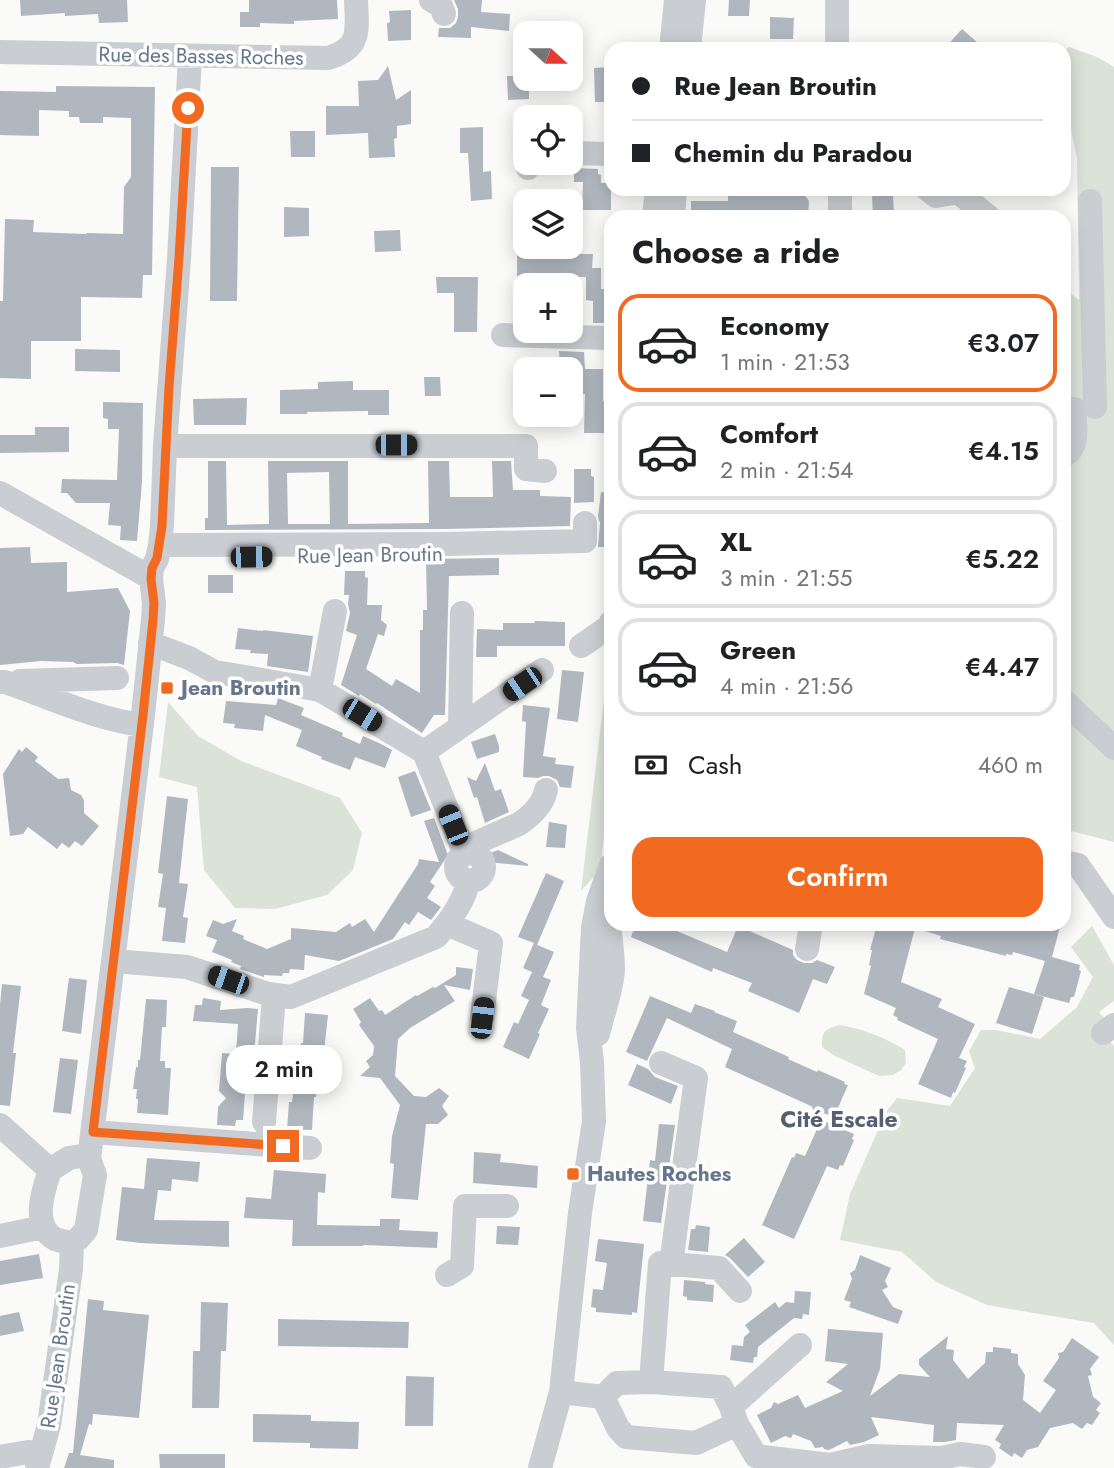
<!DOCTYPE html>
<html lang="en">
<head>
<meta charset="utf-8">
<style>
  :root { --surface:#fff; --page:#f6f6f6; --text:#202124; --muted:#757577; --line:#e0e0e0; --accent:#f26920 }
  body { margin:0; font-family:Jost,sans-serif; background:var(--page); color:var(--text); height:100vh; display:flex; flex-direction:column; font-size:26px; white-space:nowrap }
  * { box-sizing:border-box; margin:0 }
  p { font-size:23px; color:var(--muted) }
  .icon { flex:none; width:38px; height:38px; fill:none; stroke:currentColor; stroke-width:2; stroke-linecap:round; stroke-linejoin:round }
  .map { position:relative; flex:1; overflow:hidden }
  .details { position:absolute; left:604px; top:210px; width:467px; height:721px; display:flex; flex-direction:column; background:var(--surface); border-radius:21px; box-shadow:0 4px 18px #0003 }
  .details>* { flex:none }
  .hud { position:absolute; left:604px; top:42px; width:467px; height:154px; border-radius:21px; box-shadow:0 4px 18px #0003; display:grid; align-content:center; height:154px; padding:0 28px; background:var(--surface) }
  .needle { width:46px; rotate:111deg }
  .controls { position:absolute; left:513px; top:21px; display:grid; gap:14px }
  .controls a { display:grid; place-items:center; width:70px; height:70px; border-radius:14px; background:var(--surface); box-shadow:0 4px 18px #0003; font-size:35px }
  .end { position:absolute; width:32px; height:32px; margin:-16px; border:9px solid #f26920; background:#fff; box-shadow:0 0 0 4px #fff }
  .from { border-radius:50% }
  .bubble { position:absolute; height:49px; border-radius:21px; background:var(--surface); box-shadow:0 4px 18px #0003; font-size:23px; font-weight:600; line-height:49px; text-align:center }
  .car { position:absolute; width:21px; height:42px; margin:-21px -10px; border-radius:9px; box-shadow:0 0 5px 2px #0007; background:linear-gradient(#222 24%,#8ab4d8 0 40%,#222 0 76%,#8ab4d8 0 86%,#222 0) }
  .hud b { display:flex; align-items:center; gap:24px; height:66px; font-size:26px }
  .hud b+b { border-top:2px solid var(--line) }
  .hud i { width:18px; height:18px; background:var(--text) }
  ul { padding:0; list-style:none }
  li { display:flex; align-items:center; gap:21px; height:98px; margin:0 14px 10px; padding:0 14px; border:4px solid var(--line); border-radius:21px }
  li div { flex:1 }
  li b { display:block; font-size:26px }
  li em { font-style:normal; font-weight:600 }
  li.current { border-color:var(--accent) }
  li>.icon { width:63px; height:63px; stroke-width:1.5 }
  h2 { padding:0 28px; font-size:32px; line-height:84px }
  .pay { display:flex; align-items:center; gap:18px; height:77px; padding:0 28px; font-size:26px }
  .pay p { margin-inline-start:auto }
  .action { display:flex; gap:14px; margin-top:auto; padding:14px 28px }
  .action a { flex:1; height:80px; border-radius:21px; background:var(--accent); color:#fff; font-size:28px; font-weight:600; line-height:80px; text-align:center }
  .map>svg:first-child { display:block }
</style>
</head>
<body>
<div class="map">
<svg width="1114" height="1468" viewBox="0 0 1114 1468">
  <rect width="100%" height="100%" fill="#fafaf8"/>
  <path fill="#dbe2d8" d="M1069,47L1097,57L1114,67V842L1064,829V288L1079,300L1077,159L1064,95V51Z
    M611,640V775L600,870L581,891Z
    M168,702L198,736L241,761L340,798L362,833L353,870L327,895L275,909L235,908L204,870L197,787L159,777Z
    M1092,926L1114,965V1001L1099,1012L1105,1019L1096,1027L1114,1046V1345L1094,1323L987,1305L936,1282L902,1252L840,1240L850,1194L886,1112L897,1098L950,1106L975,1068L969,1051L981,1030H996L1040,1039L1077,1007L1093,977L1071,947Z
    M839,1025C861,1028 886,1038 905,1050L906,1063L901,1070L893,1075L879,1076L835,1056L822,1047C822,1031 824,1030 839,1025Z"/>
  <path fill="#b0b7bf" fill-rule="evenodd" d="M20,0H127L128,22L99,23L98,14L65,16V13L21,16Z
    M249,0H337L338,19L294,21V24L260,23V27H240V12H249Z
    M454,0H482L481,12L510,14L509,31L471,27V38L438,37L439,28H450L456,23L458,17V9Z
    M729,0H750L749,16H728Z
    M411,10V40L388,41L387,23L390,22L389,11Z
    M770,17L794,18L793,39H770Z
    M962,29L985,49H944Z
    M388,66L396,100L411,90V124L397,126V138L394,139L395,157L369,158L368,133L326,135V106H359L358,81L378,80Z
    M611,67V102H595L594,68Z
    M507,76H525V79H529V99L508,100Z
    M56,86L155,87L152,275H143L142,298L81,297V341H31V379L0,378V301H3L5,219L34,220L33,232L86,234L87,233L123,234L124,187L131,177V118L103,117V123H80L79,117H69V111L39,110V136L0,135V91L56,92Z
    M483,127V172L491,171L492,199L471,201L468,153H460V128Z
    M290,131H315V157H291Z
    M211,167H239L237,301H210Z
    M574,168L598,169V174L601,175V183H611V210H582L583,182H574Z
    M728,189H800L809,201L808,217H790V212L755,210L756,217H691V201H728Z
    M893,194L894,217H873L872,195Z
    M284,207L309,208V236L284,237Z
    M400,230L401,251L375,252L374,231Z
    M545,247H577V254H593L592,268H601V289H611V323H593V301L586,300V277H543V285H521V277H517V254H545Z
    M436,277H478L477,332H454V293H437Z
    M75,349L120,350V372L75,371Z
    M559,351L584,352L585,369H603V401H610L611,422H605V433H584L585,394H572V367H560Z
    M424,377H440L441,396H425Z
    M353,381V390H389V415H368V411L307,412V414H280V390L318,389V382Z
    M247,398L246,425H194L193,399Z
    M103,402L143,403L142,482L137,541L120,540L121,526L108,525L110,503H76L67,493H61L62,479L117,480L119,429H108V419L103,418Z
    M35,427H69V452L0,453V435H35Z
    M208,461H226L227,525L269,524L268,461H348V524L429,523L428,461H449L450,497H493L492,461H511L513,490H540V496L571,497L570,526L445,529L205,530V518H208ZM329,472L330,524H288L287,473Z
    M574,469H591V476L594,477V502L574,503Z
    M601,492L611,493L610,547H598L600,523L598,517Z
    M30,547L31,563L67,562V592L118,588L130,611L124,665L117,663L77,664L73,662L41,661L0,665V548Z
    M499,558V575L449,576L445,715H434L422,733L377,703L376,704L360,694L359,696L341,685L357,635L346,631L350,613L348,604L349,595H344L345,571H365V577L368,578L367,605H382L381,620L387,625L384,636L378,634L366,669L392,686L396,679L420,693V630H423V610H427L426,559Z
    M208,575H233V593H208Z
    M534,621L565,622V646H497V657H476L477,629L503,630V623H535Z
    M238,628L263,631V630L313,636L308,672L267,666L268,654L250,653L251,650L235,649Z
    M562,670L584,672L578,722L557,719Z
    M278,698L304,708L301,715L343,733L342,736L360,744L363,736L379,743L392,750L385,768L355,757L350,770L321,759L322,757L296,746L302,730L265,715L263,731L234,728L235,724L223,723L226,701L276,705Z
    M523,705L550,708L543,756L556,758L555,764L574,766L571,788L560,787L557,780L549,776H543L538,778L523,777L526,722L522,721Z
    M495,734L499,746V752L477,759L471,742Z
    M26,747L38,757L35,761L58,779L69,778L71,790L81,795L84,800V813L99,826L82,846L75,841L69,848L62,843L57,849L28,827L23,834L10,836L3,774L19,749L22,752Z
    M485,763L495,791L501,789L509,812L485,823L477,797L474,798L467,777L476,781Z
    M415,771L431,810L411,817L398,777Z
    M167,796L188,799L179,883L188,884L183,917L188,918L185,943L162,941L166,908L158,907L163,874L158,873Z
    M434,818L448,855L430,882L435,886L427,898L441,907L431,920L418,912L409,925L405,922L393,939L339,961L305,955L304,970L290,969L289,973H283L282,976L264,975V977L240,969L241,966L231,962L232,960L212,952L217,940L206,936L213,920L223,924L237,919L232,931L244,936L243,939L267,949L291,939V928L336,932L350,923L352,927L365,919L374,932L418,864L419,859L439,862L424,821Z
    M549,822L567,825L565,848L546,847Z
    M498,850L528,864V866L488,862L485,855Z
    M546,873L564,881L537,945L535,944L554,952L543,977L551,980L541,1005L549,1009L538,1033L540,1034L529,1059L503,1047L514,1022L518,1024L529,1000L521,996L532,972L523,968L534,943L518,937Z
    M636,924H660L727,952L738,926L793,950V955L797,960L804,963H812L817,960L835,967L827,984L813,979L799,1013L748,991L752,983L713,968L712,972L631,937Z
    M877,924H1047L1060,927L1052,957L1080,965L1079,970L1081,971L1074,997H1071L1069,1003L1034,994L1045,961L1013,952L1012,955L1006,954V956L940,939L941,936L915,928L901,982L942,999L938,1007L975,1024L959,1058L967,1061L964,1067L966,1068L955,1093L953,1092L951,1098L918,1084L938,1039L897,1020L898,1018L893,1015L896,1008L864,994L871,966L869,965L872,950H870Z
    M456,967L473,969L470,990L444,985L455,1001L410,1028L398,1039L395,1076L414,1096L426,1097L439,1088L449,1096L442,1106L448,1115L438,1124H426L418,1200L391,1198L394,1164L390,1163L392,1136L400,1105L380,1078L360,1076L370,1067L366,1061L373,1055L374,1046L359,1025L361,1022L353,1009L370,998L379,1011L382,1010L385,1015L416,995L417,996L433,987L435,988L456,975Z
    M69,978L87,980L81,1034L62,1031Z
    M2,984L21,986L13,1053H16L10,1106L0,1105V1005Z
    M1009,987L1044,997L1032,1034L996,1023Z
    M650,996L691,1013L695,1004L715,1011L714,1012L737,1021L733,1032L789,1057L788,1059L817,1072L818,1070L845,1082L844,1084L848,1085L834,1117L812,1109L813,1107L725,1067L732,1049L667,1018L647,1061L626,1052Z
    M203,998L221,1001L220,1010L247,1008L258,1009L254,1055L236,1053L238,1024L193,1021L195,1005H202Z
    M146,999L167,1000L166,1027H162L160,1061H165V1068H171L168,1115L137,1113L138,1099H136L137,1089H133L136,1067H138V1060H140Z
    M305,1013L328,1015L322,1070H318L316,1097H314L312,1130L287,1129L289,1102H292L294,1087H295L301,1043H303Z
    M222,1053L248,1055L243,1120H236L235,1126L217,1125L218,1107L226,1098L219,1091Z
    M60,1058L78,1060L71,1114L53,1112Z
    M637,1064L648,1069L655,1077L678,1086L671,1104L628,1085Z
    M821,1120L854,1134L852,1139L854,1140L843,1166L840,1165L838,1170L827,1166L794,1239L762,1225L792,1157L794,1158L796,1153L805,1156Z
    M659,1124L675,1125L661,1223L643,1221L650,1160L655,1161Z
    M474,1152L501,1154L500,1162L538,1166L537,1188L473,1183Z
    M147,1158L200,1162L198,1182L172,1179L171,1191L158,1190L154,1220L229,1221V1247L140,1243L116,1240L122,1187L144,1189Z
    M274,1170L326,1174L325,1193L318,1192L317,1225L380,1226V1219H400L399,1230L438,1232L437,1248L363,1245V1246H292L293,1220L244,1218L246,1197L271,1199Z
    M696,1225L710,1227L708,1252L688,1250L691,1229H695Z
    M497,1226L520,1227L518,1245L496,1244Z
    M744,1238L765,1262L748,1277L730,1258L725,1255Z
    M598,1239L644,1244L637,1313L632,1312V1315L596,1312V1308L591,1307L593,1289L603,1290L607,1263L595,1261Z
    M39,1254L43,1278L0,1285V1261Z
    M860,1255L891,1268L885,1281L888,1287L882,1290L893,1307L903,1311L898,1324L849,1307L851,1302L844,1300L852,1279L850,1273L855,1270Z
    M684,1280L705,1282V1284L714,1285L713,1302L687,1300V1297L683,1296Z
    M795,1291L811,1292L809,1315L803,1314L802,1319L794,1318L758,1347L757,1357H754L753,1363L730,1360L732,1345L743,1346L744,1337L750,1332L745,1325L775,1302L779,1308L786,1302L794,1303Z
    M88,1299L104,1301L103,1310L149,1315L139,1418L93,1414L92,1425L89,1424L80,1455L114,1460V1468H64L69,1453H73Z
    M201,1302L228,1303L226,1351H221L219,1408H192L193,1351H200Z
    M19,1312L24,1331L0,1336V1316Z
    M278,1319L409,1322L408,1348L278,1346Z
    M828,1329L883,1333L880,1369L870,1396L899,1374L930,1377L919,1365V1359L948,1336L946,1349L954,1350L953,1360L968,1379L985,1363L986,1352H993V1347L1011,1349V1353L1018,1354V1364L1025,1375L1023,1400L1040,1413L1056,1390L1043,1381L1059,1358L1058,1353L1063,1352L1072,1338L1099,1357L1090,1369L1092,1375L1088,1376L1093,1397L1101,1403L1096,1410L1100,1413L1092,1425L1087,1423L1082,1429L1073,1423L1050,1428L1038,1447L1027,1450L1022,1458L1014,1453L1012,1457L999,1448L1001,1444L995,1440L1004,1425L957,1423L956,1440L944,1442H933L934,1425L871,1417L879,1435L864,1442L850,1445L847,1441L829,1450L824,1449L823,1447L815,1448L811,1441L793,1434L791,1438L785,1436L771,1443L757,1415L771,1408L774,1402L778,1404L798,1395L805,1408L843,1391L826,1382L848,1364L825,1361Z
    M406,1376L434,1377L433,1426H405Z
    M253,1414L311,1415V1421L359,1422L358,1449L310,1448V1443L253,1442Z
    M159,1454H225V1468H160Z"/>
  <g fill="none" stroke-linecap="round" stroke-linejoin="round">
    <path stroke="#cacdd1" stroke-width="24" d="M431,0L441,6L444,14
      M837,0V49
      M671,49L676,0
      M689,49L694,0
      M0,52L328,58C362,48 357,30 356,0
      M570,153L611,154
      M528,168V163
      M840,189V217
      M927,189L936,196L958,192L989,217
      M1090,201L1095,407
      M654,217L657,189
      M673,217L675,189
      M503,335L611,338
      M165,446H526V469L545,471
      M1064,456C1080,446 1075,425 1074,409
      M0,493L151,578
      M160,545L445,544L585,541V523
      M150,643L189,658L215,672L320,690L424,752L465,854
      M581,646L610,626L611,622
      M20,681L117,678
      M0,682H5C49,697 95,719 142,725
      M320,690L335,611
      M1064,701L1114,748
      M460,727L462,613
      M424,752L542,670
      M462,849L519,824C531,816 543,805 546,790
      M456 867a14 14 0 1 1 28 0a14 14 0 1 1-28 0Z
      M1064,862L1078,865L1114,917
      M447,924L491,943L482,1018
      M807,949L811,924
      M114,961L187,967L268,994L291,997L436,937C450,921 464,902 469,880
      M1103,1033L1114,1025
      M598,1034C603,1012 612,991 613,969C613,948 608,929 609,908
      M661,1063L696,1078L671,1264
      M264,1122L274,996
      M0,1125L50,1170
      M93,1132L310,1148
      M81,1156L89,1159L95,1175L86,1230L78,1239L72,1243C67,1242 60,1241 55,1239C31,1225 43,1191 50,1170L69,1158Z
      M89,1159L143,715L153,620L154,603L151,578L152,568L157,559L160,545L162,526L165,446L179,259L190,56
      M0,1236L43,1227
      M447,1275L462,1266L465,1206H507
      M651,1382L660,1263L719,1268L740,1291
      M561,1392L603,1397L617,1383L651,1382L721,1387L731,1407L737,1424L756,1456L830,1465L869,1456L942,1458L960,1454L984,1457
      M603,1397L618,1428L626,1437L696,1443L737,1424
      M731,1407L800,1345
      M0,1457L28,1452L41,1453
      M37,1468L49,1425L71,1269L72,1243
      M540,1468L561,1392L580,1213L594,1121L592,1062L588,1028L593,927L598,901L611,865"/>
  </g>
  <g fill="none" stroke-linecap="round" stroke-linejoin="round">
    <path stroke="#f26920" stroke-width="9" d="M188,108L179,258L169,387L162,526L157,558L152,568L151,579L154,603L153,620L143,715L93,1132L283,1146"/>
  </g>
  <g fill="#f26920" stroke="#fff" stroke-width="2.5">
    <rect x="160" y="681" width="14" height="14" rx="3.5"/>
    <rect x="566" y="1167" width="14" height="14" rx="3.5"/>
  </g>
  <g text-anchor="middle" stroke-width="7" stroke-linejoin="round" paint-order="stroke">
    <g font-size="21" fill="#67778b" stroke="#fff">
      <text transform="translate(201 56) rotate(1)" y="7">Rue des Basses Roches</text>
      <text transform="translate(370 555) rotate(-1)" y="7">Rue Jean Broutin</text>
      <text transform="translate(58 1356) rotate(-82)" y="7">Rue Jean Broutin</text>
    </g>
    <g font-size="21" font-weight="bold" fill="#67778b" stroke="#fff" text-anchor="start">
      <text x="181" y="695">Jean Broutin</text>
      <text x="587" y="1181">Hautes Roches</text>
    </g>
    <g font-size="23" font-weight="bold" fill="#556170" stroke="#fff">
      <text x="839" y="1127">Cité Escale</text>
    </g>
  </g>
</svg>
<div class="controls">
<a><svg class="needle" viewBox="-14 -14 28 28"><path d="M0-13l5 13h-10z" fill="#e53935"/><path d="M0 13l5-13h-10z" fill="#757577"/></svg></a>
<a><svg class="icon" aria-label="locate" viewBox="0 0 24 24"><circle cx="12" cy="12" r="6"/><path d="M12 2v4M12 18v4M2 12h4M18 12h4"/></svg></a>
<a><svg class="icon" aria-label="layers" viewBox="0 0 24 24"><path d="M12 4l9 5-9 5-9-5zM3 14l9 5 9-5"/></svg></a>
<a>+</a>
<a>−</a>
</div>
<i class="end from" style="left:188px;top:108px"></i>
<i class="end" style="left:283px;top:1146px"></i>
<div class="bubble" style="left:226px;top:1045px;width:116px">2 min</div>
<i class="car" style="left:396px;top:445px;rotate:90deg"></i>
<i class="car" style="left:251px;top:557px;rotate:89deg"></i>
<i class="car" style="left:522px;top:684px;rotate:236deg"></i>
<i class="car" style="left:362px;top:715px;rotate:121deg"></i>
<i class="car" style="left:453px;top:825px;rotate:338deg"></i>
<i class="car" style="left:228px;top:980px;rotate:289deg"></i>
<i class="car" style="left:482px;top:1018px;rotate:7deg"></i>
<div class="hud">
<b><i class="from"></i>Rue Jean Broutin</b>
<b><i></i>Chemin du Paradou</b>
</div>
<section class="details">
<h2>Choose a ride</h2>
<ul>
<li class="current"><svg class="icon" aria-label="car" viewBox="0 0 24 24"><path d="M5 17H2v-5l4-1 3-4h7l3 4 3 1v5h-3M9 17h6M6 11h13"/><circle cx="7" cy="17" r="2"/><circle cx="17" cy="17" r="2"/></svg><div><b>Economy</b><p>1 min · 21:53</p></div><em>€3.07</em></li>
<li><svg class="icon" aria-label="car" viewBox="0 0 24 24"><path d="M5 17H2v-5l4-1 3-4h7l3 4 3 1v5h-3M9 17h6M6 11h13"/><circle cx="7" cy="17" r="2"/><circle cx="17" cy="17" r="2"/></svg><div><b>Comfort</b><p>2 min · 21:54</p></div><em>€4.15</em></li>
<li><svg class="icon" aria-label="car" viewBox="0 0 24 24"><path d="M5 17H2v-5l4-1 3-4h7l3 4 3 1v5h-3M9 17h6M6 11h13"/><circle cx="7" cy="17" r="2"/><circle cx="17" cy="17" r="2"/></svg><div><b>XL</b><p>3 min · 21:55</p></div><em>€5.22</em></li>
<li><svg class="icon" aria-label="car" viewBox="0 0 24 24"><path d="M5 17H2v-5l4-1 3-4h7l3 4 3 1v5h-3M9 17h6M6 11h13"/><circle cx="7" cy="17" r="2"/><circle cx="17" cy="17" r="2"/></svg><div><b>Green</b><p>4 min · 21:56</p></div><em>€4.47</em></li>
</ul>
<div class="pay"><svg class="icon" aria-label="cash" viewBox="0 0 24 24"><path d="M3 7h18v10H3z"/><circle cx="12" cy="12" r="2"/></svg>Cash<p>460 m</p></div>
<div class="action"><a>Confirm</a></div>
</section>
</div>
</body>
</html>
